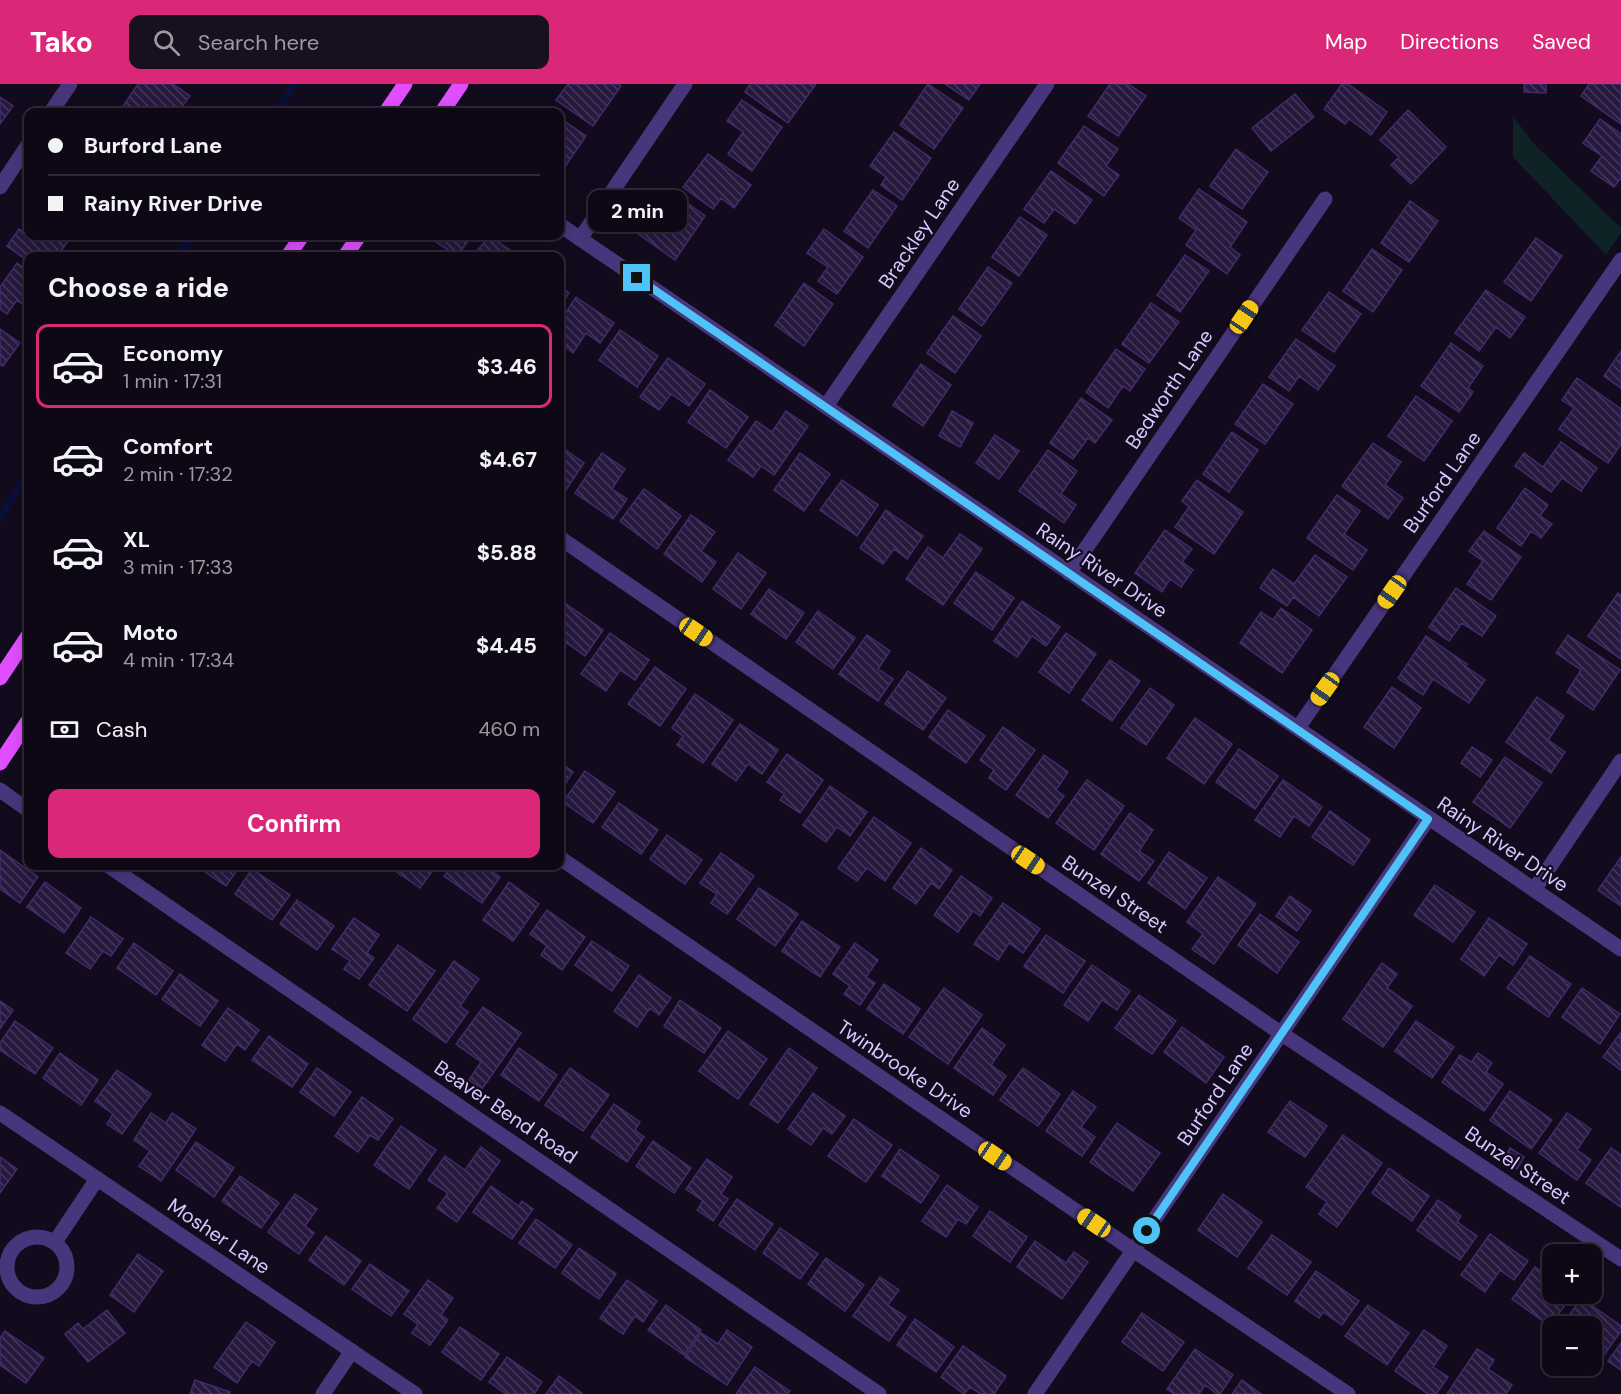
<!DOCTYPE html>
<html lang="en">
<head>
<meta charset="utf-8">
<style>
  :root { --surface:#0e0816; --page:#17111f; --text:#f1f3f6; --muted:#9b9aa1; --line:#2e2935; --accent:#db2777 }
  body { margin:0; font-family:"DM Sans",sans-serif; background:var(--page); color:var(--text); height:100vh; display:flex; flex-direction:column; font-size:22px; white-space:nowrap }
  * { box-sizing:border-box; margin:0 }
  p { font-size:20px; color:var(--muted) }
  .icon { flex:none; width:33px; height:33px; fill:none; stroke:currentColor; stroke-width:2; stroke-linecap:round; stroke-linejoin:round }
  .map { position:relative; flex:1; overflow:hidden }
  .side { position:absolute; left:24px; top:168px; width:540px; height:618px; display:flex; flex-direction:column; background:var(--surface); border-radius:12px; box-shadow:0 3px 15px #0003,0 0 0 2px var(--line) }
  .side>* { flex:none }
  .top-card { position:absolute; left:24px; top:24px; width:540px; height:132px; border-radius:12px; box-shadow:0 3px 15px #0003,0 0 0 2px var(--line); display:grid; align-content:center; height:132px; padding:0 24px; background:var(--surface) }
  .fabs { position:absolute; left:1542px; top:1160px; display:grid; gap:12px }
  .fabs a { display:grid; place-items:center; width:60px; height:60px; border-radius:12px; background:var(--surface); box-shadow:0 3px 15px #0003,0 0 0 2px var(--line); font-size:30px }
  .end { position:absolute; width:27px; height:27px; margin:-14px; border:8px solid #4fc3f7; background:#111; box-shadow:0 0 0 3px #111 }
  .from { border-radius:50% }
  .bubble { position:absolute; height:42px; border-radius:12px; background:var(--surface); box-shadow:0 3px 15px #0003,0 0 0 2px var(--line); font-size:20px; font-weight:700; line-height:42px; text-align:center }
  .car { position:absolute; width:18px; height:36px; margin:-18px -9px; border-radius:8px; box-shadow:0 0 4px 2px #0007; background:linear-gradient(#f5c518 24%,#345 0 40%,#f5c518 0 76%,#345 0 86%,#f5c518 0) }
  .top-card b { display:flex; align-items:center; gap:21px; height:57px; font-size:22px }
  .top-card b+b { border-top:2px solid var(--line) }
  .top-card i { width:15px; height:15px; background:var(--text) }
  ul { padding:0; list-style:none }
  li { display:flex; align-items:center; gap:18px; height:84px; margin:0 12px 9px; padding:0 12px; border:3px solid transparent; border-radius:12px }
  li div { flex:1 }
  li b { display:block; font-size:22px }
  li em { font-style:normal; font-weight:700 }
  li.selected { border-color:var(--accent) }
  li>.icon { width:54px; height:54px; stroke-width:1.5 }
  h2 { padding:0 24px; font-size:27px; line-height:72px }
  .pay { display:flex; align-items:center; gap:15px; height:66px; padding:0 24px; font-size:22px }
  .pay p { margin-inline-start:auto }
  .action { display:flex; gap:12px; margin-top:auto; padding:12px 24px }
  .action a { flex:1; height:69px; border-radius:12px; background:var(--accent); color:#fff; font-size:24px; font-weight:700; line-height:69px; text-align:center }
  header { display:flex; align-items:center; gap:36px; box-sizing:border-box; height:84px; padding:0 30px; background:var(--accent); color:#fff }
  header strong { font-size:28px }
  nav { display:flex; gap:33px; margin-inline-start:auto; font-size:21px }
  .search { width:420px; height:54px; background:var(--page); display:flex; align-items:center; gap:15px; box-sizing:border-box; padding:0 21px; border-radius:12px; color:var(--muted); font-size:22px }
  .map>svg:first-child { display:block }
</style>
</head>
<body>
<header>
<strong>Tako</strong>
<div class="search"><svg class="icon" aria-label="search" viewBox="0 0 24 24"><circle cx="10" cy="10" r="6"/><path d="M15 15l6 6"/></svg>Search here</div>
<nav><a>Map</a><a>Directions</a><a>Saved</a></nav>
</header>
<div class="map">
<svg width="1621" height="1310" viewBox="0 0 1621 1310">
  <defs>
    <pattern id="building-back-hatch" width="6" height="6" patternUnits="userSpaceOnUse" patternTransform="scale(1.5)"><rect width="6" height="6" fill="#27183e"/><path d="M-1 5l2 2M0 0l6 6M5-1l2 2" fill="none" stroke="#46385b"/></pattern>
  </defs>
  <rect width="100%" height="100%" fill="#120b1d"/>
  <path fill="#0f2327" d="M1513,32L1533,59L1621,144V149L1606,171L1513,73Z"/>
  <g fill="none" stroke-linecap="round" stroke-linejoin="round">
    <path stroke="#081039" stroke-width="7" d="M276,28L295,0
      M178,172L192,152
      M0,433L28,391"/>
  </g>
  <path fill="url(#building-back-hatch)" stroke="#432a6a" stroke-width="1.5" d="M138,0H173L190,12L178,28H162L153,22L148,28H132L123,22Z
    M568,0H618L621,2L593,42L556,16Z
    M750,0H816L788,39L745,8Z
    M928,0L963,24L934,65L900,41Z
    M945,0H980L969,16Z
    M1110,0H1128L1146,12L1118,52L1088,32Z
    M1342,0H1348L1387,28L1371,51L1349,35L1345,40L1324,25Z
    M1524,0H1546V9L1524,8Z
    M1589,0H1621V40L1581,12Z
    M1295,10L1314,33L1271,67L1252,44Z
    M0,13L13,22L0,40Z
    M742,16L782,43L752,87L728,70L743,48L727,37Z
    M1408,26L1446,63L1411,100L1391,81L1399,73L1380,56Z
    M560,34L586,52L560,90Z
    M1600,35L1621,50V94L1614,103L1591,87L1602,72L1583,59Z
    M1084,42L1118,65L1106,82L1119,91L1104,112L1058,79Z
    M894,48L931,74L902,116L881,101L886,93L870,82Z
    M1236,65L1268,88L1242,125L1210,102Z
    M708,70L751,101L734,124L721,114L713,125L683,103Z
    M1051,87L1092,116L1075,140L1054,125L1044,139L1024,125Z
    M1199,105L1247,138L1230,163L1240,171L1227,190L1186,161L1196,146L1179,134Z
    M873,106L897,122L868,164L844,147Z
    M678,112L705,132L675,176L630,144L637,134L655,146Z
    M1410,117L1438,137L1409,178L1381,159Z
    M1020,133L1047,151L1019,192L992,173Z
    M19,145L32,153L33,152H72L57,172H28V177L7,162Z
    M824,145L863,173L837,210L818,197L828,183L807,169Z
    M427,152H472L457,172Z
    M489,152L519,172H473Z
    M1536,154L1562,172L1531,217L1504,198Z
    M1372,165L1402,186L1373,228L1343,207Z
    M1185,171L1209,187L1180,228L1157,211Z
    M17,179L28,187V224L17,216L7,230L0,225V203Z
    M988,183L1012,199L982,242L959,225Z
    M804,199L833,220L804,262L775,241Z
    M560,202L569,209L560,223Z
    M1486,206L1525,233L1510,254L1496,243L1479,267L1455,249Z
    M1329,208L1361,230L1334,268L1302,246Z
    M576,213L614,239L600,259L586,249L573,269L560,259V237Z
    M1151,219L1179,238L1149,279L1122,260Z
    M953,232L981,252L955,289L927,269Z
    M0,245L20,259L3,282L0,280Z
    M620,246L658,272L637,303L599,276Z
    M1296,255L1335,282L1318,306L1299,292L1289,307L1269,293Z
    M1451,259L1483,282L1468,304L1473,308L1459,328L1421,302Z
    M1116,265L1145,285L1130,307L1123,302L1108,324L1086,308Z
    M1621,267V304L1604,292Z
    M668,274L705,300L689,322L671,310L659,326L640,313Z
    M921,280L951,301L923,342L893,321Z
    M1577,294L1621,325V360L1608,379L1559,345L1574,324L1562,316Z
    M1263,300L1293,320L1265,360L1235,340Z
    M710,306L748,333L726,364L688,338Z
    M1416,312L1452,337L1424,377L1388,352Z
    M1081,314L1112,336L1095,359L1088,354L1073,375L1050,359Z
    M786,327L808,342L774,391L761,382L753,393L728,376L756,337L772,348Z
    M952,327L973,339L960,363L939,352Z
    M1232,348L1258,366L1229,408L1203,390Z
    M995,351L1019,367L999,395L976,379Z
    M1561,358L1597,384L1581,407L1562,394L1551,408L1515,382L1524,369L1543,383Z
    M1373,359L1401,378L1385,401L1403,414L1388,435L1342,402Z
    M560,362L584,379L566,406L560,401Z
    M1048,366L1077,387L1061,410L1076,421L1064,439L1019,407Z
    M602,369L625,385L612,405L627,415L613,435L575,409Z
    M800,369L830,390L804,427L774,406Z
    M842,396L878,421L857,452L820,426Z
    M1197,396L1243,428L1214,470L1175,443L1189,423L1182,417Z
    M1525,404L1548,421L1540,432L1552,440L1541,454L1531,447L1521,462L1497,444Z
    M644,405L681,432L657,465L620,437Z
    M1337,411L1360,427L1344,450L1367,466L1353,486L1307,454Z
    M886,426L923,452L907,475L894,465L883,480L860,464Z
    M691,431L715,448L701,467L716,478L702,498L664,470Z
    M1165,446L1192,465L1182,478L1193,486L1181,503L1170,495L1162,508L1135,489Z
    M1484,447L1521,473L1491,516L1467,500L1483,477L1469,467Z
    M960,450L982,465L943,521L906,495L928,463L943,474Z
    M738,469L766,489L741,525L713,505Z
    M1315,471L1347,493L1319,532L1293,513L1287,522L1260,504L1273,485L1294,500Z
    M976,488L1014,514L992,546L954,519Z
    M1456,504L1496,532L1482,552L1462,539L1449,557L1429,543Z
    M769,505L804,529L786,555L751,530Z
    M1618,509L1621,511V575L1588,552Z
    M1022,517L1060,543L1046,562L1032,552L1017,573L994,557Z
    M565,519L603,546L585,572L560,554V527Z
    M1281,524L1312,546L1282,589L1240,559L1261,528L1273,536Z
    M818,527L855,554L833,585L796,558Z
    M610,549L649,576L635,596L620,586L606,607L581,590Z
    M1066,549L1096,570L1069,609L1039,588Z
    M867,551L890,567L878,585L893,595L878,617L839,590Z
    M1568,551L1620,586L1593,626L1567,608L1581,586L1556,569Z
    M1426,552L1467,580L1465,582L1485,596L1469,619L1433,595L1423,611L1398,594Z
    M1110,576L1140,597L1112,637L1082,616Z
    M655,583L686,605L660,642L628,620Z
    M908,587L946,614L923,646L885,620Z
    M1392,603L1421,624L1394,664L1364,643Z
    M1150,604L1174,621L1146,661L1121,644Z
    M695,610L733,636L703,679L677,661L683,652L672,644Z
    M1537,613L1564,632L1548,656L1565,668L1551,689L1506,658Z
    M948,626L985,652L966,679L929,653Z
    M1195,634L1232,660L1204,700L1167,674Z
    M740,640L778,666L762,690L748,680L736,697L712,680Z
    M1003,643L1035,666L1006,706L989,694L994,686L980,676Z
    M1472,663L1492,676L1480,693L1461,679Z
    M1239,665L1278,692L1255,725L1216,698Z
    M787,670L823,696L800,729L780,716L784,710L767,698Z
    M1044,671L1068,688L1056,706L1064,712L1048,734L1016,711Z
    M1505,673L1542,699L1510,744L1473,718Z
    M560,678L573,688L560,708Z
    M585,687L615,708L593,739L563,718Z
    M1087,696L1124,722L1094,766L1056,739Z
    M1283,696L1322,723L1309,742L1294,732L1280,753L1255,736Z
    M830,702L867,728L850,752L837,743L826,758L803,741Z
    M619,719L658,746L641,770L602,743Z
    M1330,727L1370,756L1353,781L1312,753Z
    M1130,729L1153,746L1139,767L1154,777L1139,797L1101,770Z
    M874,733L911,759L885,797L867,784L857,797L838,784Z
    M667,751L702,776L685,800L650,775Z
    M921,764L952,786L939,805L931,799L916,820L893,804Z
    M0,766L38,793L20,819L0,805Z
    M1169,768L1207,794L1185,825L1148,799Z
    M721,769L754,792L727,830L711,819L717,810L700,799Z
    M1621,773V822L1598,806Z
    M196,782H240L226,802Z
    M388,782H436L420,804Z
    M452,782H484L500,793L482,819L444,792Z
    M252,785L290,811L272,836L235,810Z
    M961,792L992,814L980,832L973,827L958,848L934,831Z
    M1218,793L1256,820L1214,880L1192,865L1203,850L1187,838Z
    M45,798L81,824L64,849L27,823Z
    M509,798L539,820L513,857L483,836Z
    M1435,801L1475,828L1453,858L1414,831Z
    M759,804L798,830L775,862L737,835Z
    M1290,812L1311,827L1297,847L1276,832Z
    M297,816L334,842L317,866L280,840Z
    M1003,819L1040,845L1023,869L1009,859L998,876L974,860Z
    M547,826L585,853L562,886L541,871L547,862L530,850Z
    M1260,830L1299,858L1277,889L1238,861Z
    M91,833L123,855L111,872L103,867L90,885L66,869Z
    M354,834L379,851L367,869L374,874L359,895L344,885L350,877L332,865Z
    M1489,834L1527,860L1513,881L1499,871L1484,892L1461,875Z
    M802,837L840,863L820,893L782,867Z
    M1046,851L1085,877L1063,909L1024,882Z
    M592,857L629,882L612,907L575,881Z
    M134,859L173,887L156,911L117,884Z
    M855,859L878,876L866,893L875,899L860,921L844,910L850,902L833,890Z
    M398,861L435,887L407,927L369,901Z
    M1530,872L1571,900L1548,933L1507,904Z
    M454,877L479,895L460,922L468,928L446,959L413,935Z
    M1382,879L1397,890L1387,904L1412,922L1383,963L1343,935Z
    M1092,881L1130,907L1117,926L1102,916L1088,937L1064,921Z
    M180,890L218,917L200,942L162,915Z
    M639,891L671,914L659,931L650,924L637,943L614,927Z
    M884,900L920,925L903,950L867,925Z
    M944,904L982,931L948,980L909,953Z
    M1582,904L1620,930L1600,960L1562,933Z
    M1139,911L1176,937L1152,970L1115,944Z
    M680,916L721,944L704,969L664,942Z
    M0,917L13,926L0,945Z
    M483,923L521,949L482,1005L469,996L481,978L456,960Z
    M228,924L259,946L245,966L237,960L225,977L202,961Z
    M15,937L53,964L35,990L0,966V959Z
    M1416,937L1454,963L1432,994L1395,967Z
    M1182,943L1224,973L1206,999L1164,968Z
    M982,944L1005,961L991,981L1006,992L993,1011L954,984Z
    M728,947L767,975L738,1015L699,987Z
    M1621,948V986L1603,973Z
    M269,952L308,980L292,1003L252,976Z
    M519,964L557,991L539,1017L501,991Z
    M789,964L817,984L778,1039L750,1020Z
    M60,969L98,996L81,1021L43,994Z
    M1478,969L1492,979L1486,988L1503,1000L1484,1027L1442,998L1460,971L1471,978Z
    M317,984L351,1008L334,1032L300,1008Z
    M570,984L609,1011L583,1047L545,1021Z
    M1023,984L1060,1010L1038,1042L1000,1016Z
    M117,986L151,1010L122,1050L107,1040L113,1030L95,1017Z
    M1073,1007L1096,1023L1081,1043L1095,1053L1082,1072L1046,1047Z
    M1510,1007L1552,1036L1531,1065L1490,1036Z
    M813,1009L845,1032L832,1050L823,1044L811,1061L788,1045Z
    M362,1013L393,1035L378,1056L370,1051L358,1068L335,1052Z
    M1290,1017L1327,1042L1305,1073L1268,1048Z
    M614,1020L640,1038L635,1046L644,1053L627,1078L591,1053Z
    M151,1029L166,1039L172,1029L196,1045L161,1097L139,1082L150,1067L134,1056Z
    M1567,1029L1591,1045L1577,1066L1591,1076L1577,1096L1539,1069Z
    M854,1035L892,1061L866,1098L828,1072Z
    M1117,1039L1160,1069L1133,1107L1090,1078Z
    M401,1042L436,1066L409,1105L374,1081Z
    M1343,1051L1382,1079L1337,1143L1319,1130L1327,1118L1306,1103Z
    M653,1057L691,1084L674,1109L636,1082Z
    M196,1058L234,1084L214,1113L176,1086Z
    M481,1063L500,1077L457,1138L437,1124L448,1109L428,1096L445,1072L465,1086Z
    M1510,1064L1524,1073L1517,1085L1503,1076Z
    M1611,1064L1621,1071V1123L1586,1099Z
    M900,1065L939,1092L921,1119L882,1092Z
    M0,1073L17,1085L0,1109Z
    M707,1075L732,1093L721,1110L728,1115L713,1137L697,1126L703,1117L686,1105Z
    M1389,1084L1429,1112L1412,1137L1372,1109Z
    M240,1092L279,1119L261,1144L222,1117Z
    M947,1101L978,1123L966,1140L958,1135L946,1153L922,1137Z
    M491,1102L519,1122L522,1117L533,1125L512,1155L473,1128Z
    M295,1110L317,1125L305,1142L314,1149L299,1170L268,1148Z
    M1223,1110L1262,1138L1237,1173L1198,1146Z
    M737,1115L773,1140L755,1166L719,1141Z
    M1438,1116L1461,1132L1457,1138L1477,1152L1460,1176L1417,1146Z
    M990,1127L1027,1153L1010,1178L973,1152Z
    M536,1135L572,1161L555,1184L519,1159Z
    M780,1144L818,1170L800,1195L763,1169Z
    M1490,1150L1528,1177L1514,1196L1500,1186L1485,1208L1461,1191Z
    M1272,1151L1311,1178L1287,1211L1248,1184Z
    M326,1152L361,1177L344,1201L309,1176Z
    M1035,1157L1066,1179L1074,1168L1088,1178L1062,1215L1017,1183Z
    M579,1164L616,1190L599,1215L562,1189Z
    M138,1170L163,1187L134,1228L110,1211Z
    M826,1174L864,1201L845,1227L808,1200Z
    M370,1180L409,1207L391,1232L352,1205Z
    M1535,1183L1552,1195V1209L1573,1210L1550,1242L1512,1215Z
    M1316,1187L1359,1217L1342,1241L1323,1228L1319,1234L1295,1217Z
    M880,1193L899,1206L888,1221L906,1233L889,1257L853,1232Z
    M428,1196L453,1214L441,1231L448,1236L430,1261L412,1249L418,1240L404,1230Z
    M627,1196L657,1217L643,1238L635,1232L623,1250L600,1234Z
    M1581,1214L1621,1242V1247L1604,1271L1592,1263V1242H1562Z
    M666,1221L701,1246L684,1271L648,1246Z
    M1368,1221L1409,1249L1387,1281L1345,1252Z
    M107,1226L125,1249L88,1278L65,1250L78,1239L83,1245Z
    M1142,1229L1184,1258L1163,1287L1122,1258Z
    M915,1235L954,1263L936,1288L897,1261Z
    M246,1238L275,1258L259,1282L252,1277L237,1299L214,1283Z
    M460,1243L499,1270L481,1296L442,1268Z
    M727,1246L752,1263L727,1301L685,1273L701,1249L718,1260Z
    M1424,1246L1447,1262L1433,1283L1448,1293L1436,1310H1428L1395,1287Z
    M5,1247L44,1274L26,1299L0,1281V1254Z
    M1621,1259V1286L1608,1277Z
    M963,1262L1006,1292L994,1310H981L970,1303L964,1310L941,1293Z
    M1195,1265L1233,1291L1220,1310H1217L1205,1301L1199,1310H1174L1167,1305Z
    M1477,1265L1494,1276L1488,1285L1512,1301L1506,1310H1447Z
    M507,1273L542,1298L534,1310H506L489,1298Z
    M755,1283L790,1307L787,1310H736Z
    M559,1292L582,1309L581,1310H546Z
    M195,1296L230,1308L229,1310H190Z
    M1242,1296L1261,1310H1232Z"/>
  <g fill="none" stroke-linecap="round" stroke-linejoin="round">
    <path stroke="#47367c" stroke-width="15" d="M51,28L70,0
      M0,103L28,61
      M560,141L1621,865
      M580,155L685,0
      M826,322L1047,0
      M560,454L1282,950L1621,1175
      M1069,489L1325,115
      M1298,644L1621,176
      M0,706L28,726
      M560,774L1133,1166L1348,1310
      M109,782L879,1310
      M1534,806L1621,677
      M0,1029L415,1310
      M7 1183a30 30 0 1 1 60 0a30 30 0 1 1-60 0Z
      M55,1158L97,1095
      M323,1310L352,1267
      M1035,1310L1428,735"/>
    <path stroke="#e04fff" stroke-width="15" d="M386,28L405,0
      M442,28L461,0
      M288,172L302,152
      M345,172L359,152
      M0,594L28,552
      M0,679L28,637"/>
  </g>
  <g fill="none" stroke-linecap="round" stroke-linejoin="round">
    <path stroke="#4fc3f7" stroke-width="8" d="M637,194L1428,735L1147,1147"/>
  </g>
  <g text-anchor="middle" stroke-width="4.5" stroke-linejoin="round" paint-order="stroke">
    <g font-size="20" fill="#d9c7ff" stroke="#120b1d">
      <text transform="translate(919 149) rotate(-56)" y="7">Brackley Lane</text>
      <text transform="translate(1169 305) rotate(-56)" y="7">Bedworth Lane</text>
      <text transform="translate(1442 398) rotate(-55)" y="7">Burford Lane</text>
      <text transform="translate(1102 486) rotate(34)" y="7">Rainy River Drive</text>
      <text transform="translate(1503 760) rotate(34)" y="7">Rainy River Drive</text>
      <text transform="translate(1115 810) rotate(34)" y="7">Bunzel Street</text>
      <text transform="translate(905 985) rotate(34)" y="7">Twinbrooke Drive</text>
      <text transform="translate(1215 1010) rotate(-56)" y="7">Burford Lane</text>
      <text transform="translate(506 1028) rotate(34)" y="7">Beaver Bend Road</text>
      <text transform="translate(1518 1081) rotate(34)" y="7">Bunzel Street</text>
      <text transform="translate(219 1152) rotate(34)" y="7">Mosher Lane</text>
    </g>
  </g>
</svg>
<div class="fabs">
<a>+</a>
<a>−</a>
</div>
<i class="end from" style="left:1147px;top:1147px"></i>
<i class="end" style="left:637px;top:194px"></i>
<div class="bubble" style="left:588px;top:106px;width:99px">2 min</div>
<i class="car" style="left:1244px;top:233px;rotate:34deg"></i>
<i class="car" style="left:1392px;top:508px;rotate:215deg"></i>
<i class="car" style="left:696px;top:548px;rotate:124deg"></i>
<i class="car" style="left:1325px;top:605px;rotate:215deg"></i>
<i class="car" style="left:1028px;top:776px;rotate:124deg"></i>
<i class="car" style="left:995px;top:1072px;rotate:124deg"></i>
<i class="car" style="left:1094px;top:1139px;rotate:304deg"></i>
<div class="top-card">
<b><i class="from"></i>Burford Lane</b>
<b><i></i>Rainy River Drive</b>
</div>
<section class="side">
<h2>Choose a ride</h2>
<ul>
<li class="selected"><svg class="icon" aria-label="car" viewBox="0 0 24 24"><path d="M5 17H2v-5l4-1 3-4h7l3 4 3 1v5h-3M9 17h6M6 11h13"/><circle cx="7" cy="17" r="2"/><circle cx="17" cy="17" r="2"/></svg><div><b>Economy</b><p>1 min · 17:31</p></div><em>$3.46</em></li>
<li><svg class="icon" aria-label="car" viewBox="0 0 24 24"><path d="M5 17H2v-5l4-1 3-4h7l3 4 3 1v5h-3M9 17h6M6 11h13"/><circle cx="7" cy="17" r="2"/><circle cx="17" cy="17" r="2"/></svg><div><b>Comfort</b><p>2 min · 17:32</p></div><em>$4.67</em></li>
<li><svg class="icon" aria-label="car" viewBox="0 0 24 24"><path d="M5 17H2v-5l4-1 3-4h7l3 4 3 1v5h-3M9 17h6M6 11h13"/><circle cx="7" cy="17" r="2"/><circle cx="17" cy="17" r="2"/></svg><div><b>XL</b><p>3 min · 17:33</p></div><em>$5.88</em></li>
<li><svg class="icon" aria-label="car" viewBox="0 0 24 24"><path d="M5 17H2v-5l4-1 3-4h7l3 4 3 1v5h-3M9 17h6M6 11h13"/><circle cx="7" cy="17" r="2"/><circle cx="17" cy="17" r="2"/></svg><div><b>Moto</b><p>4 min · 17:34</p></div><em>$4.45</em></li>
</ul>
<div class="pay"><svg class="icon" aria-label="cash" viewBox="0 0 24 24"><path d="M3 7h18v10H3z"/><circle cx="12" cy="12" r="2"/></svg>Cash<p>460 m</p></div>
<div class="action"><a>Confirm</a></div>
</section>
</div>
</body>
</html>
